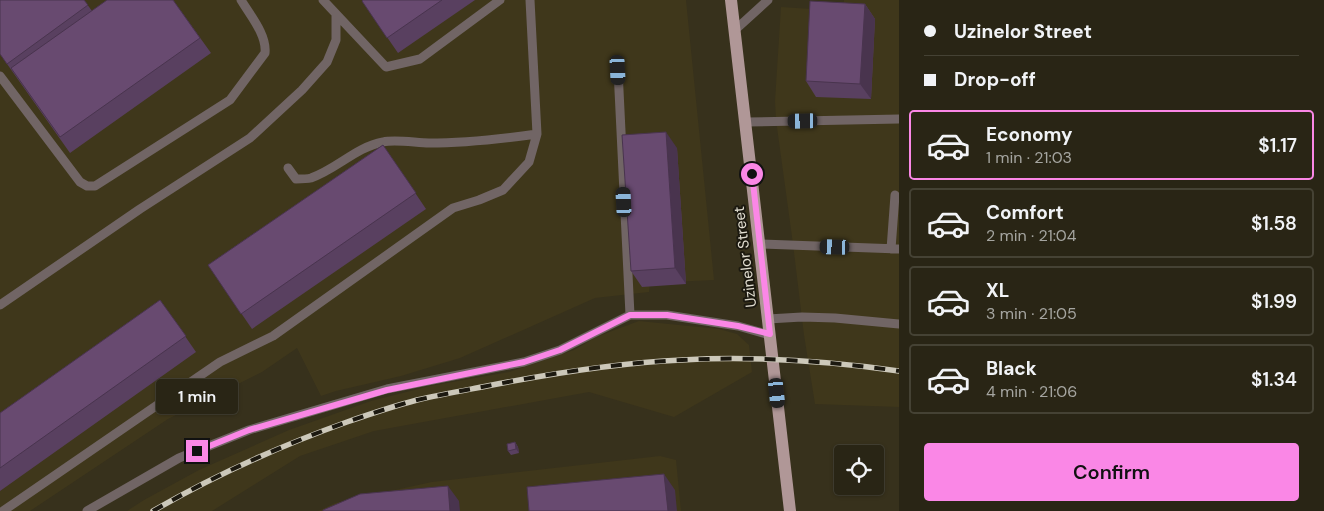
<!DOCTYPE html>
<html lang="en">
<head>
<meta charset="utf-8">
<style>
  :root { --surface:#292515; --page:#312d1e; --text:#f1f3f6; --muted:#a5a5a0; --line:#454234; --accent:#fa87e6 }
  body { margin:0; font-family:"DM Sans",sans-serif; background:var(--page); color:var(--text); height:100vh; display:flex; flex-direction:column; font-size:19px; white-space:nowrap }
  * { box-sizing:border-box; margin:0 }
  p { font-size:16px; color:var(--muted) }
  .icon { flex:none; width:28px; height:28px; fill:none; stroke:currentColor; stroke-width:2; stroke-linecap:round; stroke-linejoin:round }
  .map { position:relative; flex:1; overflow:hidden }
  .panel { display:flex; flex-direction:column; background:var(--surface); width:425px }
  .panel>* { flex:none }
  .hud { display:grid; align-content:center; height:110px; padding:0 25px; background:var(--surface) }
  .fabs { position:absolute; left:834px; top:445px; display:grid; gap:10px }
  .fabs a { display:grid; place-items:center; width:50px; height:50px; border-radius:5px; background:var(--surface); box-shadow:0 1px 4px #0004,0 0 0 1px var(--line); font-size:25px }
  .end { position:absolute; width:22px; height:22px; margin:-11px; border:6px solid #fa87e6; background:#111; box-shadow:0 0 0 2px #111 }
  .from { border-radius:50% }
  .bubble { position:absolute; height:35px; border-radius:5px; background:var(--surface); box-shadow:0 1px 4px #0004,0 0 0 1px var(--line); font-size:16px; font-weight:600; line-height:35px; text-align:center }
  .car { position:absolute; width:15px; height:30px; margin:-15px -8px; border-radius:6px; box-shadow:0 0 4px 1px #0007; background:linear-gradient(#222 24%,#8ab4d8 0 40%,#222 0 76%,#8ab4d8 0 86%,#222 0) }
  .hud b { display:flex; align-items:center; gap:18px; height:48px; font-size:19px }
  .hud b+b { border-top:1px solid var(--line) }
  .hud i { width:12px; height:12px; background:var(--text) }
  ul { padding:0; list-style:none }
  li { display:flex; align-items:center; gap:15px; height:70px; margin:0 10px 8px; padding:0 15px; border:2px solid var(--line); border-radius:5px }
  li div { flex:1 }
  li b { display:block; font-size:19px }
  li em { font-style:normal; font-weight:600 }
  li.selected { border-color:var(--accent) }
  li>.icon { width:45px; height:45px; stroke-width:1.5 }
  .cta { display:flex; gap:10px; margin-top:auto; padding:10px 25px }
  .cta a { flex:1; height:58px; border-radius:5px; background:var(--accent); color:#111; font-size:20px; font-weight:600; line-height:58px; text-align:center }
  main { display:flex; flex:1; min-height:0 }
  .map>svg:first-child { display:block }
</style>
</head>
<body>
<main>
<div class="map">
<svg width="899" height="511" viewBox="0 0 899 511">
  <rect width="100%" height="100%" fill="#37311c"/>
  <path fill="#3f371b" d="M0,0H686L714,280L650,283L649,292L595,298L460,358L401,376L336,391L321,396L297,348L262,372L168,419L30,511H0Z
    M844,0H899V407L815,404L804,335L793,244L776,120L775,101L781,7L843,11Z
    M639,321L719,329L737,334L749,345L752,372L674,417L589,392L374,431L300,456L212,511H127L144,500L199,470L289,430L371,401L430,386L509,372L574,350L596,337Z
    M660,456L676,460L681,511H318L335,503L432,482Z"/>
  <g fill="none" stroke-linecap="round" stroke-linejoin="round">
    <path stroke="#716565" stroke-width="9" d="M323,0L386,67L420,59L500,0
      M735,30L768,0
      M618,70L630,315
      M0,76L80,182L87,186H95L230,100L265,53C267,35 250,15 241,0
      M746,122L899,119
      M288,168L296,179C301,179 307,179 311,178C337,169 356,147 383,142C395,139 417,143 429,143C465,143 501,139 537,134
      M760,244L899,249
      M891,249L895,195
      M0,305L140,209L250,138L302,90L327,62L336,40V15
      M768,319L802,317L835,318L899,324
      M3,511L220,362L273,336L453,208L479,200L503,190L529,162L537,134L530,0
      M87,511L179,458L249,430L387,389L524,362L560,350L630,315H667L738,326L770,335"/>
    <path stroke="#b09797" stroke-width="12" d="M731,0L790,511"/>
    <g stroke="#ccc8ba" stroke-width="5.5">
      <path id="rail" d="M153,511C215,475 280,446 347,422C370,414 394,406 417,400C439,395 461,391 482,387C548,374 615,363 682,360C754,356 828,361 899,371"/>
    </g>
    <use href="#rail" stroke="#1c1910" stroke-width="4" stroke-dasharray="11" stroke-linecap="butt"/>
  </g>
  <path fill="#594060" d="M84,0L92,11L173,0L211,53L70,153L0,54Z
    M363,0H475L398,53L362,1Z
    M865,4L875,19L871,99L816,97L806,81Z
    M383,145L426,209L252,329L208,265Z
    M677,148L686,284L642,287L631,271Z
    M160,300L196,352L0,491V413Z
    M515,442L518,447L519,453L511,455L508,451Z"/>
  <path fill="#49344e" d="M865,4L875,19L871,99L860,84Z
    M666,132L677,148L686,284L675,268Z
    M515,442L518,447L519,453L516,449Z
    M664,474L675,490L677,511H668Z
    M448,486L459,501L460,511H450Z"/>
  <path fill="#684a70" stroke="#49344e" d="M0,0H84L88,5L7,64L0,54Z
    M107,0H173L200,38L60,137L11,68Z
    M363,0H442L387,38L362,1Z
    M810,1L865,4L860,84L806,81Z
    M666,132L675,268L631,271L622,135Z
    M383,145L416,193L241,314L208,265Z
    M160,300L186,336L0,468V413Z
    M515,442L516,449L508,451L507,444Z
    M664,474L668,511H529L527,487Z
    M448,486L450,511H323V510L360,494Z"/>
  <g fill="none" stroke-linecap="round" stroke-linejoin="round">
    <path stroke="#fa87e6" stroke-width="6" d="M197,451L249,430L387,390L524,362L560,350L630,315H667L738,326L770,334L752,174"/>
  </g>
  <g text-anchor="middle" stroke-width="4" stroke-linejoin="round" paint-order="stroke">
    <g font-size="15" fill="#e1ddd0" stroke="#1c1910">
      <text transform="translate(745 257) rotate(-97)" y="5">Uzinelor Street</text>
    </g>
  </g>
</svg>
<div class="fabs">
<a><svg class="icon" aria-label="locate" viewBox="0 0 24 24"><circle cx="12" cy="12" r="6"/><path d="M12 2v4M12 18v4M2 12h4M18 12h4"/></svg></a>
</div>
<i class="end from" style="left:752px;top:174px"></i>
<i class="end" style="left:197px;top:451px"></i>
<div class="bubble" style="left:156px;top:379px;width:82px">1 min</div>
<i class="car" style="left:618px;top:70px;rotate:177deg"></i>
<i class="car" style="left:803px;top:121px;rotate:269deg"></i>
<i class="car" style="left:624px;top:202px;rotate:357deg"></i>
<i class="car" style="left:835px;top:247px;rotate:272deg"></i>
<i class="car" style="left:777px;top:393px;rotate:174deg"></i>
</div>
<section class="panel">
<div class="hud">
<b><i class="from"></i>Uzinelor Street</b>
<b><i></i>Drop-off</b>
</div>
<ul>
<li class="selected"><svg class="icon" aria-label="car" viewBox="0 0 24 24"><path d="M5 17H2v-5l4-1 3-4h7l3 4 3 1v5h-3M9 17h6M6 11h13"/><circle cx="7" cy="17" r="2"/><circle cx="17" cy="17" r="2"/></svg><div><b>Economy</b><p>1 min · 21:03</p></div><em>$1.17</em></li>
<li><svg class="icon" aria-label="car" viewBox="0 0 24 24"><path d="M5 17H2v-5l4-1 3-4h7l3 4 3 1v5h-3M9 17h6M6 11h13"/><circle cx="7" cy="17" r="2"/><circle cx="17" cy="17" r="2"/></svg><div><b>Comfort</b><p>2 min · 21:04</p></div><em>$1.58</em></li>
<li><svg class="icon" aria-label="car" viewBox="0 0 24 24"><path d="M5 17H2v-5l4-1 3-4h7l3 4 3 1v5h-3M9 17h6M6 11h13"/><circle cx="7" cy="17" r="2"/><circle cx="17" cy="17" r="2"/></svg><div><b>XL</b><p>3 min · 21:05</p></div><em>$1.99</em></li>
<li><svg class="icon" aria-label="car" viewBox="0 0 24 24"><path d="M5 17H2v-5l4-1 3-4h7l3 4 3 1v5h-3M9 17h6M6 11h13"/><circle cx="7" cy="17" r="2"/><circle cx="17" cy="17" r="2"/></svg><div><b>Black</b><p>4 min · 21:06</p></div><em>$1.34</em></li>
</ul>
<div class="cta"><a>Confirm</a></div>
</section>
</main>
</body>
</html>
